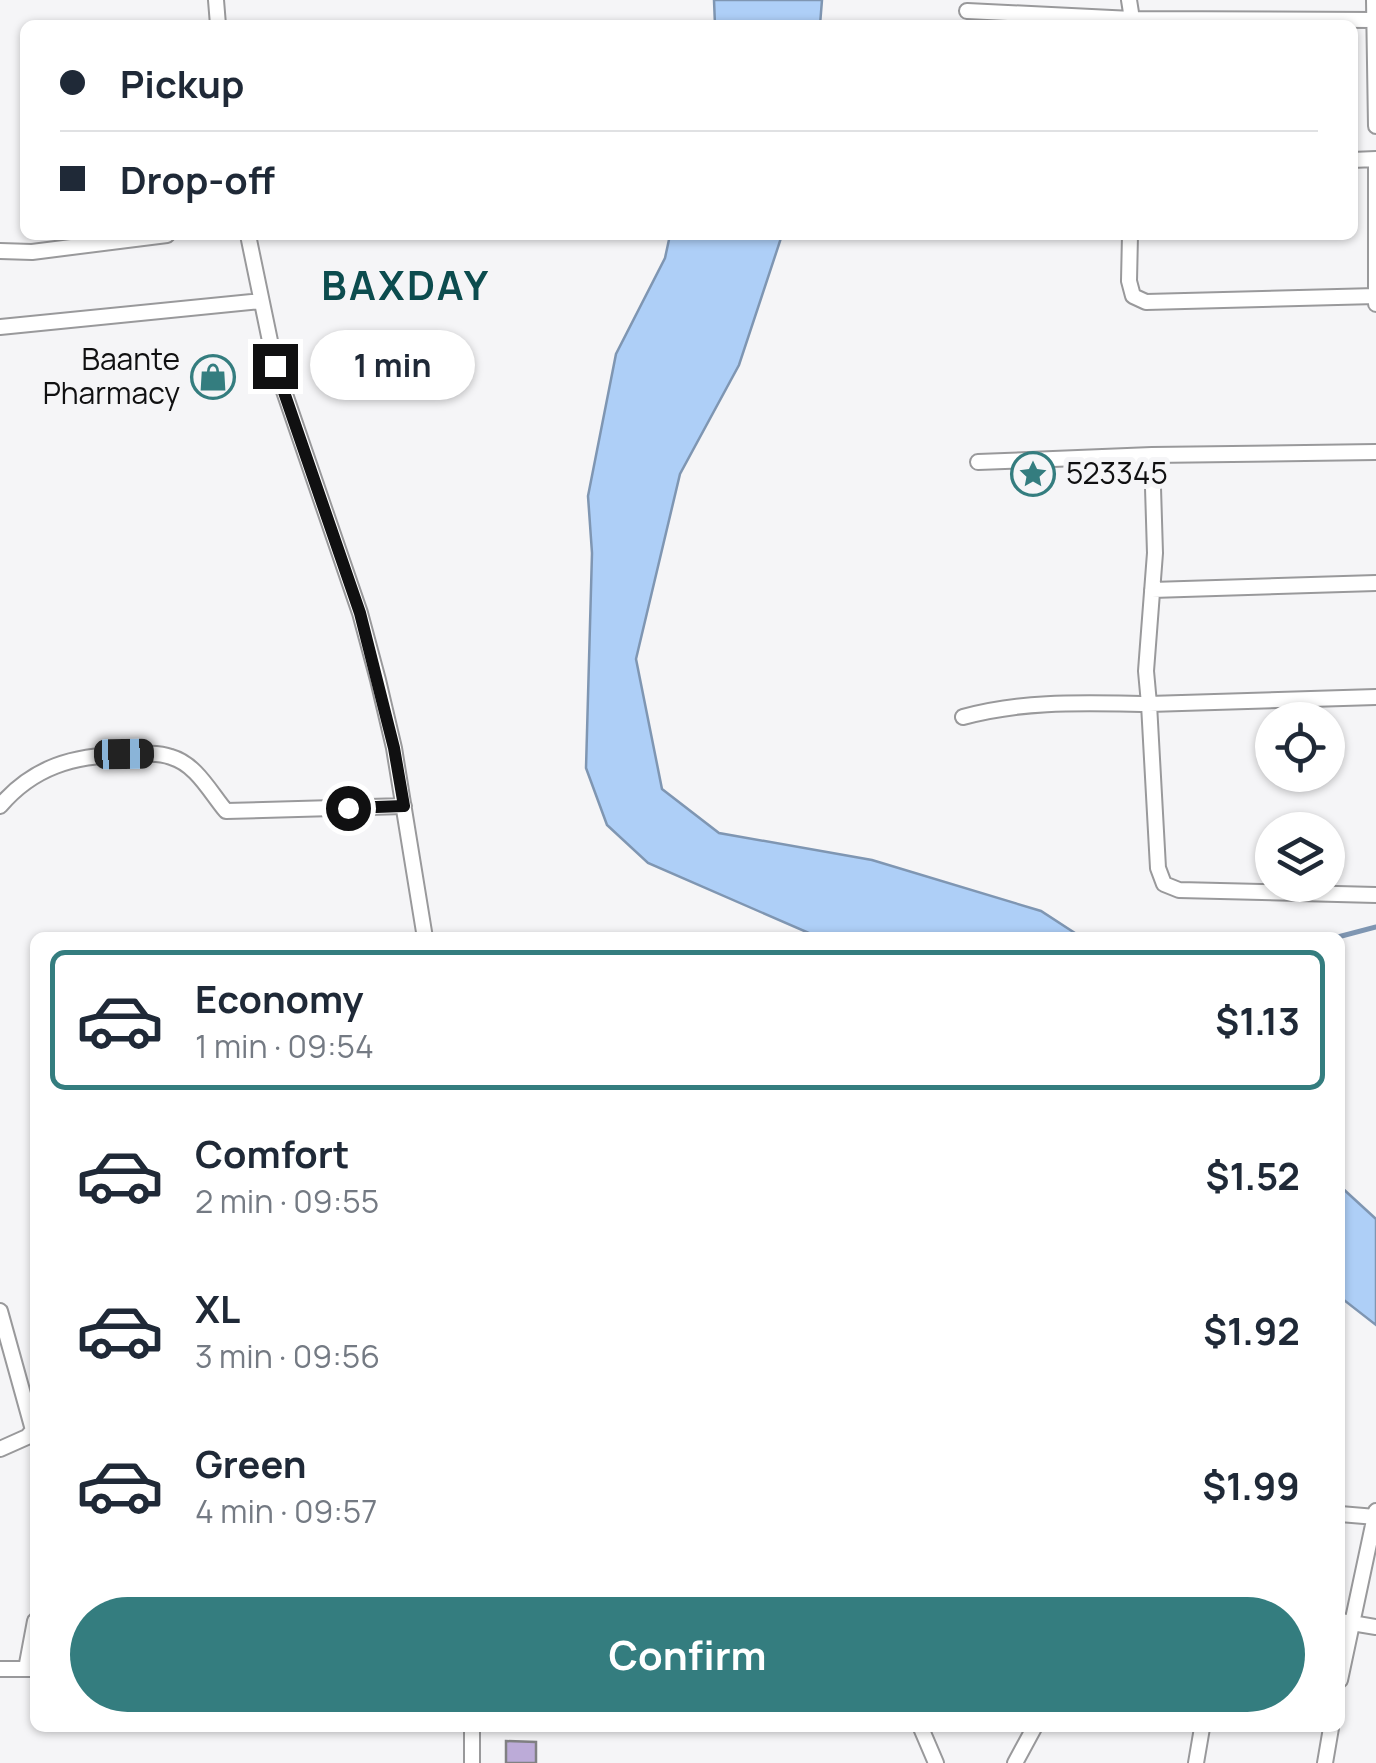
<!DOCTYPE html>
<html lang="en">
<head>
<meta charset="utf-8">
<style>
  :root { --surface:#fff; --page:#f6f6f7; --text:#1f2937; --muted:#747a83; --line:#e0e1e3; --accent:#347d7f }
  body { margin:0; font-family:Manrope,sans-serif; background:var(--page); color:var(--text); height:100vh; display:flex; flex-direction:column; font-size:38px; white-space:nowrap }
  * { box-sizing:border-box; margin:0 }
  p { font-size:32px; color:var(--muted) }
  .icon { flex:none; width:55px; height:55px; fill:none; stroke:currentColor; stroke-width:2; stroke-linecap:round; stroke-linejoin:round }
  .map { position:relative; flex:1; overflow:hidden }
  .sheet { position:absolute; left:30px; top:932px; width:1315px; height:800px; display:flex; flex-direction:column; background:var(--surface); border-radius:15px; box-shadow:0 2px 8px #0004 }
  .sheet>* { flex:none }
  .top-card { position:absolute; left:20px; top:20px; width:1338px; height:220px; border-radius:15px; box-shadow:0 2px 8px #0004; display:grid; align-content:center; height:220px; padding:0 40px; background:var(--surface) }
  .fabs { position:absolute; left:1255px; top:702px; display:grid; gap:20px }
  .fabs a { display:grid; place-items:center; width:90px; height:90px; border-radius:50%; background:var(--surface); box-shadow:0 2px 8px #0004; font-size:50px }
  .end { position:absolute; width:45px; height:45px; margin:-22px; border:12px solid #101011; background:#fff; box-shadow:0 0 0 5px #fff }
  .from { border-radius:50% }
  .bubble { position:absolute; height:70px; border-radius:35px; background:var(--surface); box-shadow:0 2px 8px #0004; font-size:32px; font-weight:700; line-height:70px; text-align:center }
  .car { position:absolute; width:30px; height:60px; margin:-30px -15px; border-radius:12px; box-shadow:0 0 8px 2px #0007; background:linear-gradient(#222 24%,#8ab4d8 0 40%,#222 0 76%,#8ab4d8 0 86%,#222 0) }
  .top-card b { display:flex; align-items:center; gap:35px; height:95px; font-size:38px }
  .top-card b+b { border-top:2px solid var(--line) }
  .top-card i { width:25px; height:25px; background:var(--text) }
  ul { padding:18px 0 0; list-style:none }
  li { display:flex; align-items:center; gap:30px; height:140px; margin:0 20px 15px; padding:0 20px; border:5px solid transparent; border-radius:15px }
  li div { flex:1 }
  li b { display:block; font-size:38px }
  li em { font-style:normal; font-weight:700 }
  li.selected { border-color:var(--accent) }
  li>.icon { width:90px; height:90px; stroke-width:1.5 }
  .action { display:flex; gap:20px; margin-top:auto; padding:20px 40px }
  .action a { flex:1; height:115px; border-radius:60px; background:var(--accent); color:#fff; font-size:40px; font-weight:700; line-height:115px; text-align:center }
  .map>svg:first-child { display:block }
</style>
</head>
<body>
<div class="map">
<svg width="1376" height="1763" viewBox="0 0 1376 1763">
  <rect width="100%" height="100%" fill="#f5f5f7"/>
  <path fill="#aecff7" stroke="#7f96b2" stroke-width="2.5" d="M714,0H822L820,25H715Z
    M670,235H782L739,365L680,474L636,659L662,789L719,833L872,860L1041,911L1081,937H818L648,863L607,825L586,768L592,553L588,496L616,354L665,258Z
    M1340,1186L1376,1219V1325L1340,1297Z"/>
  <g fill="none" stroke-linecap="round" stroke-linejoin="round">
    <path stroke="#7f96b2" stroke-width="5" d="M1334,938L1376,927"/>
  </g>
  <path fill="#bcabd8" stroke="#818183" stroke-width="2.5" d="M506,1741L536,1742V1763H506Z"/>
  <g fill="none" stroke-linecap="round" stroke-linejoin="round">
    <g stroke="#99999b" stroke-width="18">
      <path id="minor" d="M216,0L218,25
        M1129,0L1132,19L1376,20
        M1374,0L1376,126
        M967,11L1132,19L1131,25
        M1352,160L1376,159
        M248,235L275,365L360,613L378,680L394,748L425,938
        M1130,235L1129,281L1133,296L1146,302L1376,296
        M0,251L32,252L167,235
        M1376,304V165
        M0,327L261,301
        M1152,455L1155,553L1146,671L1149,704L1376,697
        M978,462L1152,455L1376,452
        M1152,590L1376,583
        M963,717C1025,700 1085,703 1149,704L1158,868L1164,884L1179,890L1376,895
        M0,806C33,767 74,755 124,755C139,754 157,752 171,757C196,764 210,792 226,811L404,806
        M0,1311L33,1430L27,1437L0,1449
        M1340,1514L1376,1517
        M1340,1621L1376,1627
        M0,1669H34
        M26,1669L35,1621
        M1340,1680L1376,1511
        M921,1728L936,1763
        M472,1763V1728
        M1015,1763L1034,1728
        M1196,1763L1202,1728
        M1325,1763L1331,1728"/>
    </g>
    <use href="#minor" stroke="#fff" stroke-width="14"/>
  </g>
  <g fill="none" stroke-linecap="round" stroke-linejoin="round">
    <path stroke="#101011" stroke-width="12" d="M275,366L360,613L394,748L404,806L348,808"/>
  </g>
  <defs>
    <g id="shop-ring" transform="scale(2.25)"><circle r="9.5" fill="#f5f5f7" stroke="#347d7f" stroke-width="1.5"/><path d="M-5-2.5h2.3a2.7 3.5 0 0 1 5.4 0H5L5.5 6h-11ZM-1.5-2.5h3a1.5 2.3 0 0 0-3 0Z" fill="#347d7f"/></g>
    <g id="sight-ring" transform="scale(2.25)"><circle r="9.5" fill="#f5f5f7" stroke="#347d7f" stroke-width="1.5"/><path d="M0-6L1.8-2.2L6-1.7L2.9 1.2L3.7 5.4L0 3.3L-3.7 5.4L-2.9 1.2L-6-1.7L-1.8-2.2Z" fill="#347d7f"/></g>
  </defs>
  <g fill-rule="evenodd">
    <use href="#shop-ring" x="213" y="377"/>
    <use href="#sight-ring" x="1033" y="474"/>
  </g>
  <g text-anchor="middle" stroke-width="10" stroke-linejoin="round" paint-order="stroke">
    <g font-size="30" fill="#101011" stroke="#f5f5f7" text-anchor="end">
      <text x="180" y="370">Baante<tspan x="180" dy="34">Pharmacy</tspan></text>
      <text x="1066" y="484" text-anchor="start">523345</text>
    </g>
    <g font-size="40" font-weight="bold" letter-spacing="2.5" fill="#0c4c4e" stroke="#f5f5f7">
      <text x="406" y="300">BAXDAY</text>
    </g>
  </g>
</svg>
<div class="fabs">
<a><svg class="icon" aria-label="locate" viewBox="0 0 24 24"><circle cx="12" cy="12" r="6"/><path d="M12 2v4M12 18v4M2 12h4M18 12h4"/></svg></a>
<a><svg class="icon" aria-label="layers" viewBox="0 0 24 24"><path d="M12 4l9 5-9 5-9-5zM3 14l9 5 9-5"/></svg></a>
</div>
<i class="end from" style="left:348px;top:808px"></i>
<i class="end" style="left:275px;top:366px"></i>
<div class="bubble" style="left:310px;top:330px;width:165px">1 min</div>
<i class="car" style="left:124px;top:754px;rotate:89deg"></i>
<div class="top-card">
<b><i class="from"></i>Pickup</b>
<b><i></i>Drop-off</b>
</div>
<section class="sheet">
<ul>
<li class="selected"><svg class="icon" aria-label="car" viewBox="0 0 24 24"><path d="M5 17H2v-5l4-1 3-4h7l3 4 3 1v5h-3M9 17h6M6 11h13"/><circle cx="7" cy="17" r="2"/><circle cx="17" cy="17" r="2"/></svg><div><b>Economy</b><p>1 min · 09:54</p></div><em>$1.13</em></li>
<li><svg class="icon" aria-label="car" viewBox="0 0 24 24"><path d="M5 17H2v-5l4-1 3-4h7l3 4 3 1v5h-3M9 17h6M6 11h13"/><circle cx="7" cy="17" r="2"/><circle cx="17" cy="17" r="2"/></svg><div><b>Comfort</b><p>2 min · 09:55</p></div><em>$1.52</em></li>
<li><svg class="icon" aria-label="car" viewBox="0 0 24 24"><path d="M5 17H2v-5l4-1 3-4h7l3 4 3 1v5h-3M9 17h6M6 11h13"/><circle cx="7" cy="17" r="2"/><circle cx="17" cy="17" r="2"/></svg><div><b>XL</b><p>3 min · 09:56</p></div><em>$1.92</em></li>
<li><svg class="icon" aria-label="car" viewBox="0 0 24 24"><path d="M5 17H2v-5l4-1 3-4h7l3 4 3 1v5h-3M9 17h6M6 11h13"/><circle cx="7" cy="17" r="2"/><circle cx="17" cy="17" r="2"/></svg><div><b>Green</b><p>4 min · 09:57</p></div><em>$1.99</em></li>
</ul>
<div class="action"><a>Confirm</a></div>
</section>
</div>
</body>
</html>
